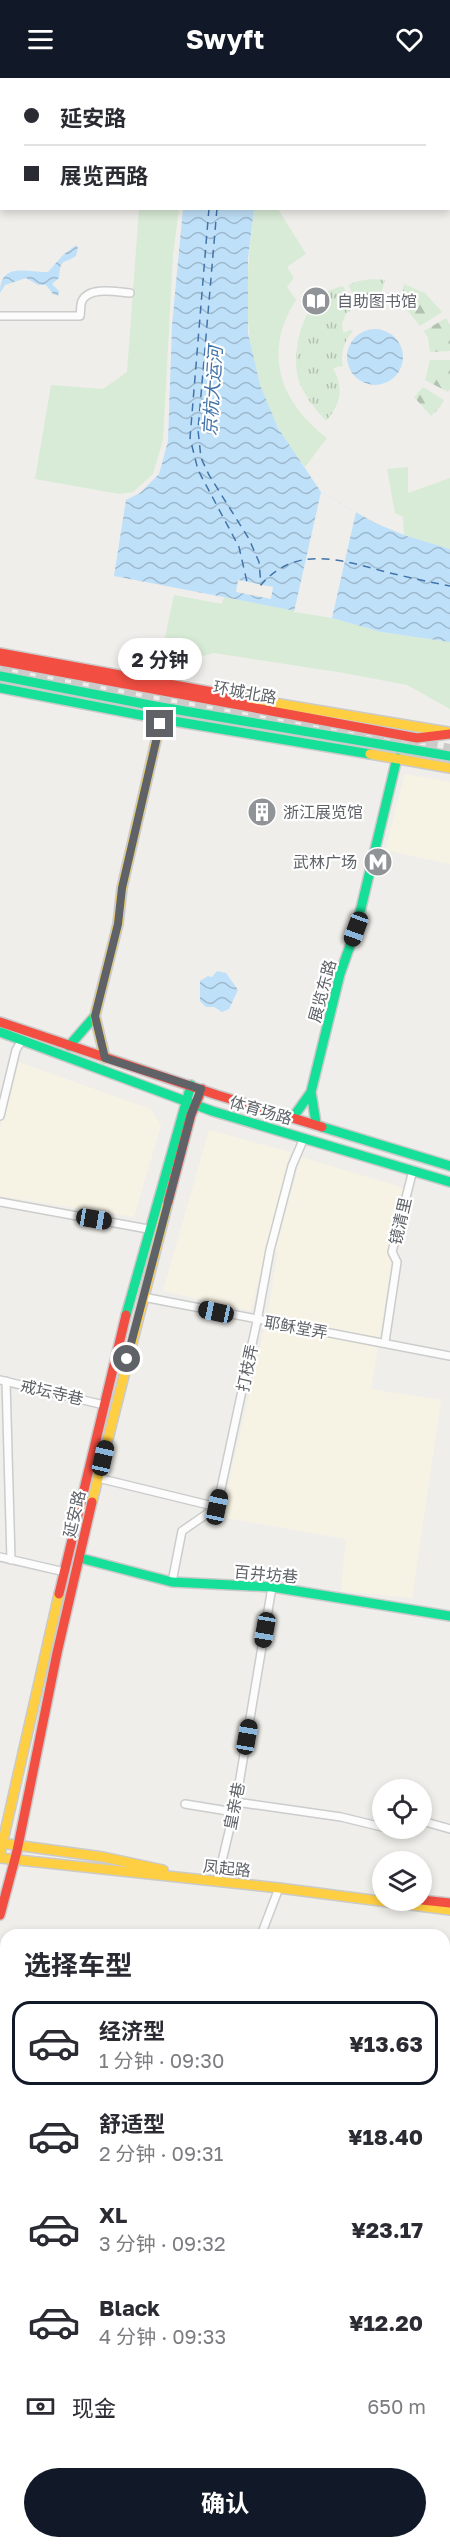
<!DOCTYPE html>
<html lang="zh">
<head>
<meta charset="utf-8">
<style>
  :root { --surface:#fff; --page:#f7f7f7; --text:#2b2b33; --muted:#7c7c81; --line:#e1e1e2; --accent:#111827 }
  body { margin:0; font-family:"Golos Text","Noto Sans SC",sans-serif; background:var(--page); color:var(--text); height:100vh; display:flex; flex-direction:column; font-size:22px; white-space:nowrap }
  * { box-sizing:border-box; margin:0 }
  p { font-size:20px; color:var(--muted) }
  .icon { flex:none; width:33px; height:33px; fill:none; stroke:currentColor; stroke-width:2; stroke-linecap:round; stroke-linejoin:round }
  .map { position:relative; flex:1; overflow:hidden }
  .details { position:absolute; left:0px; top:1851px; width:450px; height:620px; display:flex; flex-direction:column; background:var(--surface); border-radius:18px 18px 0 0; box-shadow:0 3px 9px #0003 }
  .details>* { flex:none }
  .banner { position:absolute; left:0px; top:0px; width:450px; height:132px; box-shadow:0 3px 9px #0003; display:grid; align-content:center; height:132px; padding:0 24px; background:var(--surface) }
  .fabs { position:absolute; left:372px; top:1701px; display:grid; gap:12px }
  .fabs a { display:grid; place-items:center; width:60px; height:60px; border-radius:50%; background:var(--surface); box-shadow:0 3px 9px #0003; font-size:30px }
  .end { position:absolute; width:27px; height:27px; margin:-14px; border:8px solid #5f6368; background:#fff; box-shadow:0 0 0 3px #fff }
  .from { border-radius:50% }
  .bubble { position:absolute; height:42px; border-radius:21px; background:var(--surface); box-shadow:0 3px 9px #0003; font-size:20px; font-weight:700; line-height:42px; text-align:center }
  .car { position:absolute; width:18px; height:36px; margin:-18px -9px; border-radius:8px; box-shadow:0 0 4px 2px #0007; background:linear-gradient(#222 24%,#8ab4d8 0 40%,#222 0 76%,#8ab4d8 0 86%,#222 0) }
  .banner b { display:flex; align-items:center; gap:21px; height:57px; font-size:22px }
  .banner b+b { border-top:2px solid var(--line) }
  .banner i { width:15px; height:15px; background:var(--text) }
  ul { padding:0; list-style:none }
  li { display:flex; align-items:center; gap:18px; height:84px; margin:0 12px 9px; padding:0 12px; border:3px solid transparent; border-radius:18px }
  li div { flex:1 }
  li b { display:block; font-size:22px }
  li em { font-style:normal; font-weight:700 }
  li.selected { border-color:var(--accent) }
  li>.icon { width:54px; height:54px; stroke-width:1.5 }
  h2 { padding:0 24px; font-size:27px; line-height:72px }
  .pay { display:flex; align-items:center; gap:15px; height:66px; padding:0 24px; font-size:22px }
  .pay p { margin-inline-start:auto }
  .cta { display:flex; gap:12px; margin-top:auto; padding:12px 24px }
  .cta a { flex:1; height:69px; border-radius:36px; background:var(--accent); color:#fff; font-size:24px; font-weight:700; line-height:69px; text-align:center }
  header { display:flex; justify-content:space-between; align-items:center; height:78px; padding:0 24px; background:var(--accent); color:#fff; font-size:27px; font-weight:700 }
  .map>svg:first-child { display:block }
</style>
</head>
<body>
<header><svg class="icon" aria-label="menu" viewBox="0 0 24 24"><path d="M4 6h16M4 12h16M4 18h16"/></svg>Swyft<svg class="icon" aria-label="heart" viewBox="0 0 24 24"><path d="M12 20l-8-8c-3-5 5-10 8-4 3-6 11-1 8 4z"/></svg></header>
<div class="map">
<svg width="450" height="2470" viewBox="0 0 450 2470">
  <defs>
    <pattern id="grass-tufts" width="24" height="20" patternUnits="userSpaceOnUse" patternTransform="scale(1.5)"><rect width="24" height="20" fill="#d8ebd6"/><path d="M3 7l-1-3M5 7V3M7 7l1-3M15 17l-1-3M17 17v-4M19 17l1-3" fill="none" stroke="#b2c2b1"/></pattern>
    <pattern id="forest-firs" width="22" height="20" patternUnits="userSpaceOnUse" patternTransform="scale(1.5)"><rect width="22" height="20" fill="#d8ebd6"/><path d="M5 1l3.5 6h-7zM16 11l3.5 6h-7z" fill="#b2c2b1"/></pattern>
    <pattern id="water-waves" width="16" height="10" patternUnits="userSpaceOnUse" patternTransform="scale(1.5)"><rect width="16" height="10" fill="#bfe0f9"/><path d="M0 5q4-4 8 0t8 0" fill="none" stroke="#9eb9cd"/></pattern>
  </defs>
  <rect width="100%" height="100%" fill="#efeeea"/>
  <path fill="#f7f3e4" d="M405,696L450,704V786L385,772Z
    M19,984L150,1031L161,1047L134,1139L0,1118V1050Z
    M209,1052L290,1074L251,1233L163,1213Z
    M301,1079L404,1110L387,1173L392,1183L371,1311L441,1322L412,1520L341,1513L346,1461L221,1439L268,1234L278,1174L275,1173Z"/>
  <path fill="url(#grass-tufts)" d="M372,201L385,202L379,223L359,227L348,207L358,203Z
    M343,208L355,230L346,235L342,246L343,255L350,252L353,253C344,263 340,275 343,288L333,290C344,311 341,326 326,343C315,331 302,315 298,300C292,274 301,234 322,217C328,212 336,210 343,208Z"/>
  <path fill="url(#forest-firs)" d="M404,206L425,215L442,234L420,248L407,232L399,227Z
    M446,240L450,247V273L430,274L428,260L424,253Z
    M430,282H450V311L448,314L425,302Z
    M423,309L444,322L440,329L431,338L414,319Z"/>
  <path fill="#d8ebd6" d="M139,131H179L173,177L163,362L153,396L133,414L119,416L35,401L51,307L103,311L127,294Z
    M254,131H278L306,176L287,189L294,200L287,209L296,222C262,275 280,324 327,360L305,389C296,376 286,364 279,351C239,280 245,207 254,131Z
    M408,389V415L450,400V471L404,457L403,439L395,435L387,391Z
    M174,517L222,526L224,519L332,540L381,554L450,564V631L407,607L344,595L214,575L171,587L160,583Z"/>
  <path fill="url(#water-waves)" d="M183,131H254L248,181V255L260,307L278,350L321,414L375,445L404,457L450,471V564L381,554L332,540L114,498L126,422L140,415L159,396L168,363L172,247Z
    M76,167L78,170L76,178C61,187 61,180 59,200L52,206L59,213L58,218L53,216L46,207H38L26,200L5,207L0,215C0,183 28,195 48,194L63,177Z
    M347 279a28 28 0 1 1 56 0a28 28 0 1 1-56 0Z
    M217,893L226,895L238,912L229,931L222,934L214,929H206L200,923V903L208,898L212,899Z"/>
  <path fill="#efeeea" d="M321,414L356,434L332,540L294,534Z
    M238,502L273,509L271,521L236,514Z"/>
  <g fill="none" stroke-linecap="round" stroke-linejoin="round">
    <path stroke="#4174aa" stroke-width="1.5" stroke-dasharray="8 6" stroke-linecap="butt" d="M220,2V0
      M231,2V0
      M209,130L190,360L198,392L239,469L247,504
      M217,130L198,352L201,380L209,397L249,461L259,484L261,507C296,466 341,482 386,494C407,499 429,504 450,508"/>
    <path stroke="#cbcbca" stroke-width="12" stroke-dasharray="12 6" stroke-linecap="butt" d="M0,592L450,672"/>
    <g stroke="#cbcccc" stroke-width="10">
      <path id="street" d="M448,46L450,47
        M0,238H80C81,234 80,227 82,223C89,208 117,214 130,215
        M0,1038L16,972L22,962
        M0,1124L148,1151
        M143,1219L450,1278
        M385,1264L397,1184L392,1174L413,1092
        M0,1302L104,1327
        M6,1303L11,1482
        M98,1400L217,1429
        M0,1479L65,1494
        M172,1504L182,1453L217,1429L257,1243L270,1172L292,1088L304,1060
        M236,1724L341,1739L382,1749
        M185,1726L234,1734
        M422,1743L450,1751
        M217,1804L236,1724L272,1509
        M261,1857L279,1810
        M0,1931L6,1932
        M444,2079L450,2085
        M0,2081L6,2082
        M6,2302L0,2312L6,2315
        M444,2333L450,2339
        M252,2464L260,2470
        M47,2470L50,2464
        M353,2470L356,2464"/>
    </g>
    <g stroke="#cacacb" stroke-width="12">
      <path id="fast" d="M0,598L155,628L450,678
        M0,610L161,641L370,676
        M0,954L212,1033L450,1104
        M69,968L95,938
        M294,1038L311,1014
        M316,1045L311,1014L340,896L356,851L397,680
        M322,1049L450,1088
        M126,1237L191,1007
        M80,1480L172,1504L272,1509L450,1538"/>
    </g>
    <g stroke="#cacacb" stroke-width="12">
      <path id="slow" d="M245,620L448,654
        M370,676L450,690
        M105,980L95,938L118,846L122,810L161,641
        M92,1424L168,1124
        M0,1765L103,1779L163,1792
        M0,1776L59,1516
        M0,1780L279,1810L450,1832"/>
    </g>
    <g stroke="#cacacb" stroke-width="12">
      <path id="jam" d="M0,575L245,620
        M0,583L417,660L450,656
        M0,944L217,1017L322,1049
        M168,1124L191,1037L202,1011
        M59,1516L126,1237
        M422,1822L450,1825
        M0,1837L17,1773L57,1575L92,1424"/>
    </g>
    <use href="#street" stroke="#fdfcfc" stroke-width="7"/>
    <use href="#fast" stroke="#16e098" stroke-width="9"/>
    <use href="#slow" stroke="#ffcf43" stroke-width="9"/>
    <use href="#jam" stroke="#f24e42" stroke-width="9"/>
  </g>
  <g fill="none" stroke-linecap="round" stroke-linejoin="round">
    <path stroke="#5f6368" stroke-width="8" d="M127,1281L191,1037L201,1011L105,980L95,938L118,846L122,810L160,646"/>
  </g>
  <defs>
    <g id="library-disc" transform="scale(1.5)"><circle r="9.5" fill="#919496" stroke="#fff"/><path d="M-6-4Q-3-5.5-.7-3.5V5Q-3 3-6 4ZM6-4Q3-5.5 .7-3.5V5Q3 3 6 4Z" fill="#fff"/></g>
    <g id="building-disc" transform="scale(1.5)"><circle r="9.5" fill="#919496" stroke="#fff"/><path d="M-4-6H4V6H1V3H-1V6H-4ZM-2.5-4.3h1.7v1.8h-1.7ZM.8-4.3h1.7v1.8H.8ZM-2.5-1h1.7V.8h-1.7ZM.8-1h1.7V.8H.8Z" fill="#fff"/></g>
    <g id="metro-disc" transform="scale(1.5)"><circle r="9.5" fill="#919496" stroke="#fff"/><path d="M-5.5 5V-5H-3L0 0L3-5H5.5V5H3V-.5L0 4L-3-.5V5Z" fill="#fff"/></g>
  </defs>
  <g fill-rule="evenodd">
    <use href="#library-disc" x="316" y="223"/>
    <use href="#building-disc" x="262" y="734"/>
    <use href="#metro-disc" x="378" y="784"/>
  </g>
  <g text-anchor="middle" stroke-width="4.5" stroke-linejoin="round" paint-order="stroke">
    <g font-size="16" fill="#5f6368" stroke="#fff" text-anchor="start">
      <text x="337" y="229">自助图书馆</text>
      <text x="283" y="740">浙江展览馆</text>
      <text x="357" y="790" text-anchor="end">武林广场</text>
    </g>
    <g font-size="16" fill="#5f6368" stroke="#fff">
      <text transform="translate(245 614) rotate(10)" y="6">环城北路</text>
      <text transform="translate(322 913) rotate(-75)" y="6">展览东路</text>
      <text transform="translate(261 1032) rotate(16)" y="6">体育场路</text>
      <text transform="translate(400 1143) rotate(-77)" y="6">镜清里</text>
      <text transform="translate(296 1249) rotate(10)" y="6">耶稣堂弄</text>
      <text transform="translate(247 1290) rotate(-78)" y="6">打枝弄</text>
      <text transform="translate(52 1314) rotate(13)" y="6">戒坛寺巷</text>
      <text transform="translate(74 1436) rotate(-77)" y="6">延安路</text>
      <text transform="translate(266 1496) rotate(5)" y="6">百井坊巷</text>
      <text transform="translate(234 1728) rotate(-79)" y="6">皇亲巷</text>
      <text transform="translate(227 1790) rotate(6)" y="6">凤起路</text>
    </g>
    <g font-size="18" font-style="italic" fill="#4174aa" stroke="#fff">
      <text transform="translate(213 313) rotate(-86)" y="6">京杭大运河</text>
    </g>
  </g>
</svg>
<div class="fabs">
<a><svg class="icon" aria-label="locate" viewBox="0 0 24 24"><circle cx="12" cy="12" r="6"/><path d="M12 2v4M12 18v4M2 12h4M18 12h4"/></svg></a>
<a><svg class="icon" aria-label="layers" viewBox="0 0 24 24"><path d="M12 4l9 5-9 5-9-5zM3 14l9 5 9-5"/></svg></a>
</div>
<i class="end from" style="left:127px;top:1281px"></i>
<i class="end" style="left:160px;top:646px"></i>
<div class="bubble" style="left:118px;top:560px;width:84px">2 分钟</div>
<i class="car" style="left:356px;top:851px;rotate:200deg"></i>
<i class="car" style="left:94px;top:1141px;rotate:100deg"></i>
<i class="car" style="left:216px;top:1234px;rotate:282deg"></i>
<i class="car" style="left:103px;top:1380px;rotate:13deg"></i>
<i class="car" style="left:217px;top:1429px;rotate:12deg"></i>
<i class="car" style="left:265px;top:1552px;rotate:190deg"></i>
<i class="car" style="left:247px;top:1659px;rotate:10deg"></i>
<div class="banner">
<b><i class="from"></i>延安路</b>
<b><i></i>展览西路</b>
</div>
<section class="details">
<h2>选择车型</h2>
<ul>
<li class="selected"><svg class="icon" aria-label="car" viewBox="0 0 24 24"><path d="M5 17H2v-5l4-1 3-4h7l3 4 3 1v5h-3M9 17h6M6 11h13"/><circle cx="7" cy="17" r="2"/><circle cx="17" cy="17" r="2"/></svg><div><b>经济型</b><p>1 分钟 · 09:30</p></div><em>¥13.63</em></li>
<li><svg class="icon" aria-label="car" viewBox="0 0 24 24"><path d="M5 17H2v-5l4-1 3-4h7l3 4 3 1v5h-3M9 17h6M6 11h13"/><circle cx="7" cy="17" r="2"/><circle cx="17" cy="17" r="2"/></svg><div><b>舒适型</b><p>2 分钟 · 09:31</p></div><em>¥18.40</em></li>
<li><svg class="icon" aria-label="car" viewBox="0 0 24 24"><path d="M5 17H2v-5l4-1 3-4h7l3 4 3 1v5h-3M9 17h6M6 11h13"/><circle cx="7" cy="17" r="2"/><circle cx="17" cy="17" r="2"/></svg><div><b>XL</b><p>3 分钟 · 09:32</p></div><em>¥23.17</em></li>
<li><svg class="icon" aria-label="car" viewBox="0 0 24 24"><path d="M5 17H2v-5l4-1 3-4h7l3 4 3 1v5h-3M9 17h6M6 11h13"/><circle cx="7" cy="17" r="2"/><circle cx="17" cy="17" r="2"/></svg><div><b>Black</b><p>4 分钟 · 09:33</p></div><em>¥12.20</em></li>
</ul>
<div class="pay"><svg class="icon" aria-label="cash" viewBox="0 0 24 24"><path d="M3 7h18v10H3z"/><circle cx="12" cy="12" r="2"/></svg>现金<p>650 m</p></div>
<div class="cta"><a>确认</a></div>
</section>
</div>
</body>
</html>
